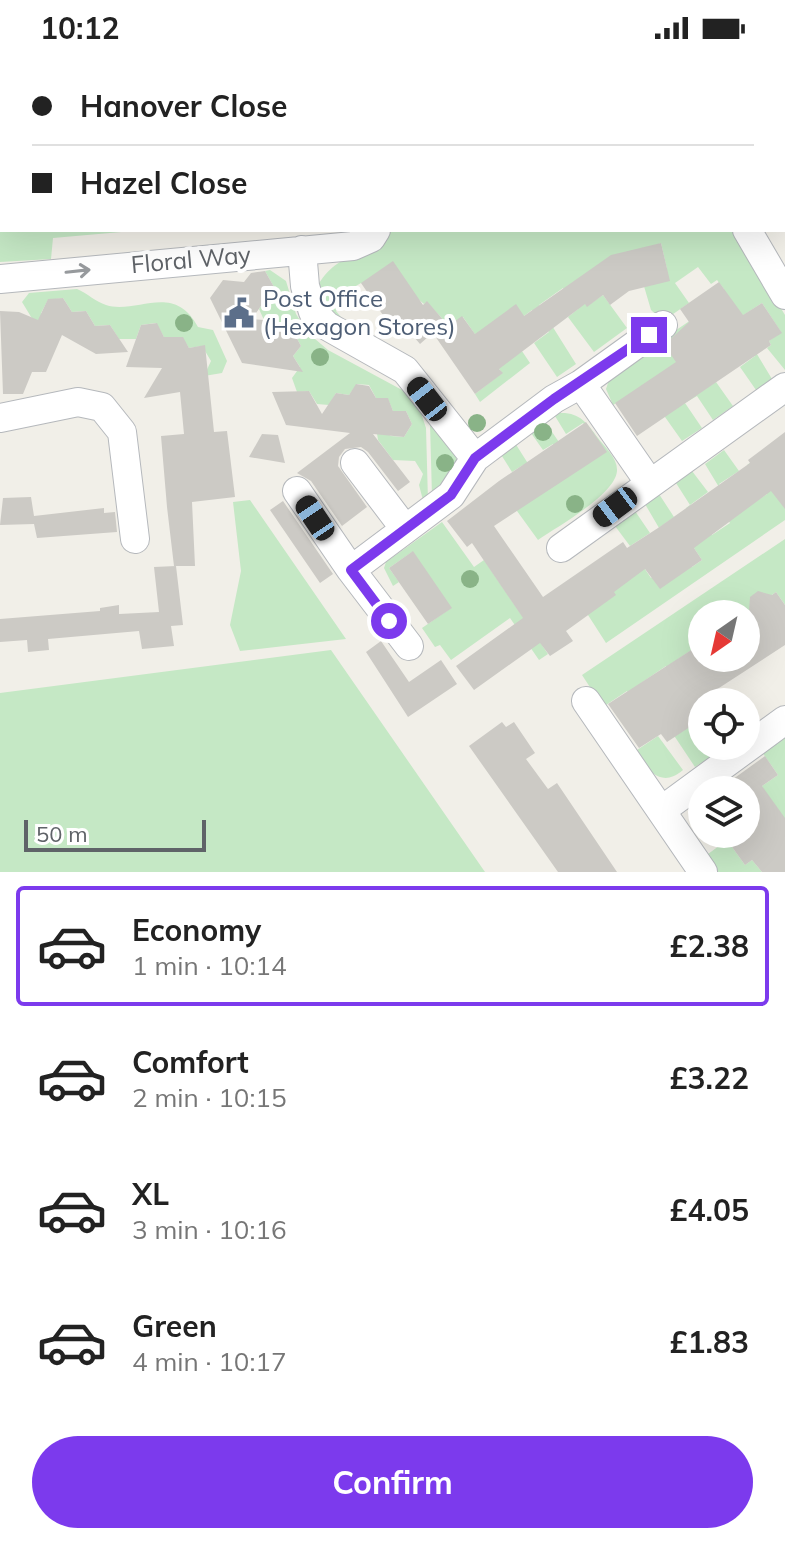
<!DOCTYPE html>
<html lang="en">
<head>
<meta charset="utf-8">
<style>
  :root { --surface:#fff; --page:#f2f2f2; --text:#222; --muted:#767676; --line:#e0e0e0; --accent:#7c3aed }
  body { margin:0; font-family:Mulish,sans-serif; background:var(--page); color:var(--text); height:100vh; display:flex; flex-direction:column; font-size:30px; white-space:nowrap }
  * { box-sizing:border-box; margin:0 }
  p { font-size:26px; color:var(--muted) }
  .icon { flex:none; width:44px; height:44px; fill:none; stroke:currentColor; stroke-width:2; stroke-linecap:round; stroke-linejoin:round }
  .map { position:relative; height:816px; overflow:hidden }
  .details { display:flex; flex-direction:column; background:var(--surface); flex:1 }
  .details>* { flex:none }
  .top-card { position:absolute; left:0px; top:0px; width:786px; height:176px; box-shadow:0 8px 32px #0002; display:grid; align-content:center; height:176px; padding:0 32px; background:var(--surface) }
  .needle { width:52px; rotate:214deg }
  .fabs { position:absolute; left:688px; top:544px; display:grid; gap:16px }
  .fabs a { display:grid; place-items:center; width:72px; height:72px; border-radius:50%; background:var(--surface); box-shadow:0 8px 32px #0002; font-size:40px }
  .scale { position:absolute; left:24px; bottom:20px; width:182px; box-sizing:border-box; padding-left:8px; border:4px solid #5f6368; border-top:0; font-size:22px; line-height:28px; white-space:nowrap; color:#5f6368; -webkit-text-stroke:6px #fff; paint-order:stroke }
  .end { position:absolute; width:36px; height:36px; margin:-18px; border:10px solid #7c3aed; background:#fff; box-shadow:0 0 0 4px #fff }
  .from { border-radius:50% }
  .car { position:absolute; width:24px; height:48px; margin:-24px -12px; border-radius:10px; box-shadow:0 0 6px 2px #0007; background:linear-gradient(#222 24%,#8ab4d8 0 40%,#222 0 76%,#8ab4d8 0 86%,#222 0) }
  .top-card b { display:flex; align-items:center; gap:28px; height:76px; font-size:30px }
  .top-card b+b { border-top:2px solid var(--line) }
  .top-card i { width:20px; height:20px; background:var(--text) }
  ul { padding:14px 0 0; list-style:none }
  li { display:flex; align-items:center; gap:24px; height:120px; margin:0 16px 12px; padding:0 16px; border:4px solid transparent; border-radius:8px }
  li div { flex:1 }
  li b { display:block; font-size:30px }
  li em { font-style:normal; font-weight:700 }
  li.active { border-color:var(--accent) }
  li>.icon { width:72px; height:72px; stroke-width:1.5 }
  .cta { display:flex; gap:16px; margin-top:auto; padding:16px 32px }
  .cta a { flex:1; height:92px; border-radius:48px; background:var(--accent); color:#fff; font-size:32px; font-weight:700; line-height:92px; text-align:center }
  .status { display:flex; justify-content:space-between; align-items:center; height:56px; padding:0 40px; background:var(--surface); direction:ltr }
  .status svg { height:22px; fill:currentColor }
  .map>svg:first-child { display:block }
</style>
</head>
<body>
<div class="status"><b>10:12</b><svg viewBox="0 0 49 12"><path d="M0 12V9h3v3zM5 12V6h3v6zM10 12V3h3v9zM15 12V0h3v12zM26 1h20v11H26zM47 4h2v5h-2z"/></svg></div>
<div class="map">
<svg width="785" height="816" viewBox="0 0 785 816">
  <rect width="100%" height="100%" fill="#f1efe8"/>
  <path fill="#c5e8c5" d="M0,114L2,174H144L53,182L51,203L0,206Z
    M392,174H733L785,259V314L767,292L771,289L769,285L781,276L762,247L742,260L740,270L772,323L756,334L740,311L755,300L717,304L727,319L716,305L696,339L716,326L733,350L713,364L697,340L685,347L702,372L682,385L665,361L634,336L613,349L606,333L609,324L629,306L688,266L724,233L717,224L711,228L698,211L675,227L689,247L663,265L651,254L641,220L667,213L661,187L571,228L587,250L603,239L627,272L594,296L568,261L578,253L563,232L539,249L576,308L557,321L534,287L549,276L532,254L524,260L499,261L530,307L480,346L475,338L502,317L463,261L449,270L427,246L424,248L418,243L361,227L349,234L336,255L349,271L332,269L317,231C336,195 369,201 392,174Z
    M270,214L286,225L296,258L308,277L328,294L404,335L420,354L426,372L428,445L424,448L419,429L423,418L415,405L393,404L378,384L376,371L391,380L404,381L412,368L406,355H393L388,343L376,342L369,329L357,328L349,339L336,337L329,349L317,348L309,335L297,336L292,322L300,311L293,300L301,290L294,277H282L277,265L264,264L259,253L274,231L265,215Z
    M77,233C87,237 96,246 106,249C136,259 174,225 198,271L213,274L227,305L222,317L204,320L211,305L202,290L189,292L182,281H164L156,267L141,269L136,283H119L110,269L95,270L86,255L72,256L63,242L48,244L41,257L50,273L39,274L22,246L29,237Z
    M559,357C580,356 587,367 598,382C605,391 618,403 617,415C615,439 558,470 538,484L517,455L523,409L512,416L500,397L515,387L541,428L572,417L553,388L543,394L531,377L546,367L567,398H604L583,367L566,378L555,360Z
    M430,367C459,401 472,409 432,441Z
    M724,394L739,415L719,428L739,457L767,438L747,409L750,407L785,436V464L606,587L588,559L593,508L636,500L651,522L670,509L669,489L645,448L659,438L674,461L660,471L692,511L702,504L692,489L686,452L690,449L676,427L692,415L708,436L690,449L712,479L730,467L720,453L728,446L705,408Z
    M250,444L346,583L240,595L230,569L241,515L233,446Z
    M635,455L650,477L630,490L615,470Z
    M442,466L474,511L484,504L548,598L539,604L510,562L451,604L440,589L435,591L422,572L451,552L412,496L389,512L399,526L393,530L384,512L386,506Z
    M785,483V549L776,536L746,558H702V587L678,603L718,646H704L684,616L673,622L666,610L641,627L674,677L699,661L702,690H709L715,698L695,711L661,660L649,667L627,635L603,651L582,619Z
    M331,594L485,816H0V637Z
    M785,677V781L762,730L778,719L760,693Z
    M658,680L683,714C661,733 648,714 634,696Z
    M727,784L745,809L752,804L762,816H715L704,801Z"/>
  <path fill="#cccac5" d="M661,187L670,225L629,235L610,249L603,239L587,251L585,248L499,313L503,317L475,338L435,280L462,260L475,278L516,248L524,260L611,199Z
    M393,205L423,249L427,245L445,266L420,288L395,259L387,265L361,227Z
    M265,215L274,231L252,263L277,265L282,277H294L301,290L293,300L303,316L242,307L210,242L223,224L244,226L251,217Z
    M719,226L743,259L762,247L782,277L769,285L771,289L637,380L615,347L676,306L664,289L689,266L680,253Z
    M63,242L72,256L86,255L95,270L110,269L128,296L96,298L62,279L46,316H32L23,338H3L0,255L19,256L38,264L48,243Z
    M157,267L164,281H183L189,292L205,289L214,376L227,375L235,441L192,446L195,510H174L167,451L161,380L184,378L180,336L144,342L162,312L126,311L141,269Z
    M356,328L369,330L376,342H388L393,355H406L412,368L404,381L373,378L410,426L398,435L368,396L361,391L345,393L339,401L338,410L367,451L342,470L311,425L297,417L350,377L286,369L272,336L309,335L322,358L336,337L349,339Z
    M586,366L607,396L494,470L543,541L623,486L627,492L658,472L750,407L748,404L785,376V453L771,435L694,492L702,504L660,533L645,513L614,536L616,539L566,575L573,585L550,600L540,587L474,634L456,610L523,562L472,487L467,491L447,465L499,425Z
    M262,378L278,379L285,407L249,401Z
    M31,441L34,460L104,452V457L115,456L117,476L37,482L34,468L0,469L3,442Z
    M283,445L333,518L320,527L270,454Z
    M413,495L452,552L428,568L389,512Z
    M176,510L183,569L171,570L174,590L142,593L139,575L48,583L49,594L28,596L27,584L0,586V563L100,555V552L119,549V558L159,556L154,511Z
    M758,535L772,539L776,536L785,549V589L702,643V663L667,686L661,678L639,692L608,648L702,587V602H746V557L749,555L750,541Z
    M381,585L409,626L441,604L457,628L408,661L366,596Z
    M502,666L506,671L514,666L535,697L526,703L548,733L557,727L617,816H558L469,690Z
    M765,700L778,719L762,730L785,762V816H762L752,804L745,809L727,784L736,778H746V734H718Z"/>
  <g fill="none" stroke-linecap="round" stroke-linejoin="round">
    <g stroke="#b5b8bc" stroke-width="30">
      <path id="minor" d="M747,174L785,239
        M302,194L305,230L313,256L327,270L405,314L475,402
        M0,223L353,190L371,182L376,174
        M581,328L663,269
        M0,362L78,346L102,351L122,376L135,483
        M355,407L405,473
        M297,435L351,514L409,590
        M561,492L785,331
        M351,514L451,439L475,402L554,343L581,328L649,426
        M586,645L703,816
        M662,754L785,664"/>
    </g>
    <g stroke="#b5b8bc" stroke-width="38">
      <path id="tertiary" d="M691,0L692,2
        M605,2L606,0
        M0,93H2"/>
    </g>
    <use href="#minor" stroke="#fff" stroke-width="28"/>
    <use href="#tertiary" stroke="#fff" stroke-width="36"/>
  </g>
  <g fill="#89b387">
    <circle cx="184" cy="267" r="9"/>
    <circle cx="320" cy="301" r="9"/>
    <circle cx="477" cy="367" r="9"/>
    <circle cx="543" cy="376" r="9"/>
    <circle cx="445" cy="407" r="9"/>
    <circle cx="575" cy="448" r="9"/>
    <circle cx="470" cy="523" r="9"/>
  </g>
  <defs><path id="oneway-shaft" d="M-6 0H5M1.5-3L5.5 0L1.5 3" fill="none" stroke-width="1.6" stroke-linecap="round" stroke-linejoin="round" transform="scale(2)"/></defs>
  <use stroke="#979a9d" href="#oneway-shaft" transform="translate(78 215) rotate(-6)"/>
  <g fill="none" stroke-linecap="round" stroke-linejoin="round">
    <path stroke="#7c3aed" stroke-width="10" d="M389,565L351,514L451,439L475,402L554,343L649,279"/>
  </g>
  <defs>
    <g id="civic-bare" transform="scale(2.4)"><path d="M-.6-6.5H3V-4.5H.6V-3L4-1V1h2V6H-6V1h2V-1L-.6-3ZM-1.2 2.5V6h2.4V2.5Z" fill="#5c6f8a" stroke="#fff" stroke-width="2.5" paint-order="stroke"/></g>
  </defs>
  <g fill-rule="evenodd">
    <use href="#civic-bare" x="239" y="257"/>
  </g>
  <g text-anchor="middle" stroke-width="8" stroke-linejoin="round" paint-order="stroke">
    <g font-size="24" fill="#5f6368" stroke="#fff">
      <text transform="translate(191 204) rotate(-5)" y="8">Floral Way</text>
    </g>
    <g font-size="24" fill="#4e5e75" stroke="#fff" text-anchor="start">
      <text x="263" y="251">Post Office<tspan x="263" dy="28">(Hexagon Stores)</tspan></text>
    </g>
  </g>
</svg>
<div class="fabs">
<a><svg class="needle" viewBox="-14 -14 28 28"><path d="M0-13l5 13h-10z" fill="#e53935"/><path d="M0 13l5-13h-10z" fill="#767676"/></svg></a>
<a><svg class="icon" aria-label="locate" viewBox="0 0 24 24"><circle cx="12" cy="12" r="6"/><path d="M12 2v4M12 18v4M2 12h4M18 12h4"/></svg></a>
<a><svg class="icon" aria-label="layers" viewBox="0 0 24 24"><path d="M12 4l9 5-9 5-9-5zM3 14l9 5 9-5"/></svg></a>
</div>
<div class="scale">50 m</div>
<i class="end from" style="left:389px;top:565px"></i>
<i class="end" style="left:649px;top:279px"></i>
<i class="car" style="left:427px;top:343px;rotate:322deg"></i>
<i class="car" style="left:615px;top:451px;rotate:233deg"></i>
<i class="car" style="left:315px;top:462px;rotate:326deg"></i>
<div class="top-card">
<b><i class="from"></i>Hanover Close</b>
<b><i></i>Hazel Close</b>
</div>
</div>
<section class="details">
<ul>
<li class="active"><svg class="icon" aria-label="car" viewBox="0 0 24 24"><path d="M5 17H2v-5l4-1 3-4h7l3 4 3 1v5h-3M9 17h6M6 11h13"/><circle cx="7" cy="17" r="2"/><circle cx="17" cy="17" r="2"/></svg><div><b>Economy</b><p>1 min · 10:14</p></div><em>£2.38</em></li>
<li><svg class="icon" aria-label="car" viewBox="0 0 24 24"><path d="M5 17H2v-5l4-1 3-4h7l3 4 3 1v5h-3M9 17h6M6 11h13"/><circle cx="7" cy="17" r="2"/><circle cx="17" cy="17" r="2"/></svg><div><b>Comfort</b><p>2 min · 10:15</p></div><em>£3.22</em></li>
<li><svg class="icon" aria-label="car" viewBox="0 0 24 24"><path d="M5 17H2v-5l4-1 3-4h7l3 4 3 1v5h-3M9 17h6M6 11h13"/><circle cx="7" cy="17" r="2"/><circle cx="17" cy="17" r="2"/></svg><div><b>XL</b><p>3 min · 10:16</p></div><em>£4.05</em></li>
<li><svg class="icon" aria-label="car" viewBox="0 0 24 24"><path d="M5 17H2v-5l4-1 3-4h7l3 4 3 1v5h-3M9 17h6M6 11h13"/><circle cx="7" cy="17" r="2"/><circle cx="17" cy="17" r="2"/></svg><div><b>Green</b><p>4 min · 10:17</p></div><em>£1.83</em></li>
</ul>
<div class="cta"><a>Confirm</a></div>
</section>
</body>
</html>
